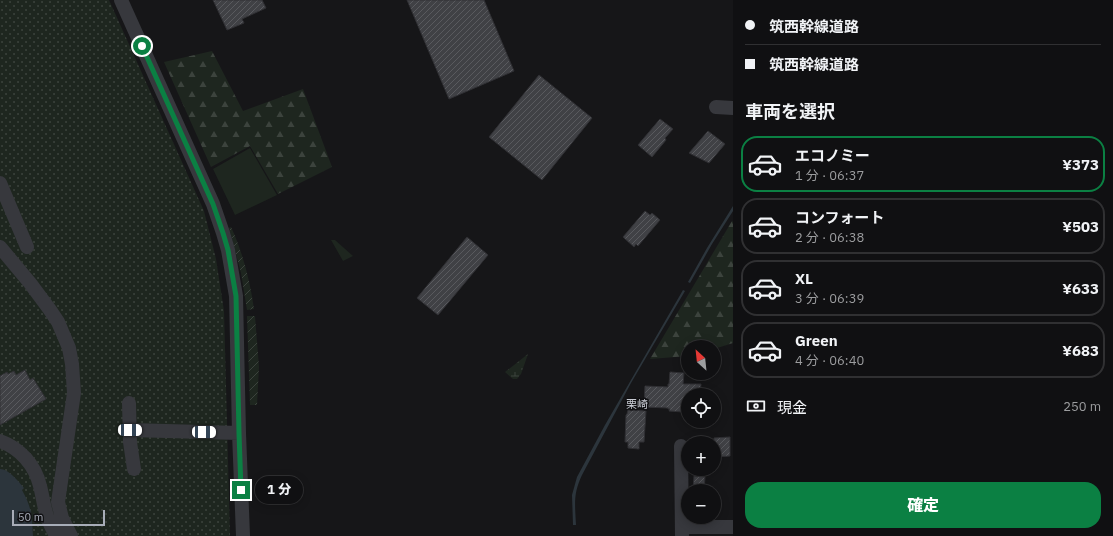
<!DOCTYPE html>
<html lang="ja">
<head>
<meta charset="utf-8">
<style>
  :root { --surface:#101012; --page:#1e1e20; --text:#f1f3f6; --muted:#9c9d9f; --line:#303032; --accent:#0b8043 }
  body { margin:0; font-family:"IBM Plex Sans","Noto Sans JP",sans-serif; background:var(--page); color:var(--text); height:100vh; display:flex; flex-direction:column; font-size:15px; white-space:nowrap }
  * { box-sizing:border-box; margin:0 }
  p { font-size:13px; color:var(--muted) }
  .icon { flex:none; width:22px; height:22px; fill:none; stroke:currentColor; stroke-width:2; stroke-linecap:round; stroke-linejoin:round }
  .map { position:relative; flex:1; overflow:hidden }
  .details { display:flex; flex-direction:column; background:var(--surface); width:380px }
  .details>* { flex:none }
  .guide { display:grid; align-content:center; height:88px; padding:0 12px; background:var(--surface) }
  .needle { width:26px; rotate:333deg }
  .fabs { position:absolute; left:681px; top:340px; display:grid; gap:8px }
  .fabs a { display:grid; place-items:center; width:40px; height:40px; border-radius:50%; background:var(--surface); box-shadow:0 2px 10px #0003,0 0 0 1px var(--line); font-size:20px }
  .scale { position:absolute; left:12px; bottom:10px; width:93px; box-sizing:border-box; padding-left:4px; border:2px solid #a8adb8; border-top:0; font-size:11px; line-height:14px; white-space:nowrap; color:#a8adb8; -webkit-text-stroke:3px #111113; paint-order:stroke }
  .end { position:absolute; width:18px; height:18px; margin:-9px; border:5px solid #0b8043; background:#fff; box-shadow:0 0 0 2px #fff }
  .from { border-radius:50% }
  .bubble { position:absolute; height:28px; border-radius:14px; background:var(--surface); box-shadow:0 2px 10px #0003,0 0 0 1px var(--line); font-size:13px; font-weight:800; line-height:28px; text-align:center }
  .car { position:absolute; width:12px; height:24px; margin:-12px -6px; border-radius:5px; box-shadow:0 0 3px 1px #0007; background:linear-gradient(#fff 24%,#345 0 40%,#fff 0 76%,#345 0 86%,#fff 0) }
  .guide b { display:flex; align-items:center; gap:14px; height:38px; font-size:15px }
  .guide b+b { border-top:1px solid var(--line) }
  .guide i { width:10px; height:10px; background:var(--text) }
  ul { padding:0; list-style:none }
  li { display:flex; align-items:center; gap:12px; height:56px; margin:0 8px 6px; padding:0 4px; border:2px solid var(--line); border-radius:16px }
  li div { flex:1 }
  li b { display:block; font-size:15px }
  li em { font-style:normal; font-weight:800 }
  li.on { border-color:var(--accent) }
  li>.icon { width:36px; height:36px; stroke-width:1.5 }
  h2 { padding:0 12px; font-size:18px; line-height:48px }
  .pay { display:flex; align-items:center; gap:10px; height:44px; padding:0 12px; font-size:15px }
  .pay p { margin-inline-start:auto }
  .primary-button { display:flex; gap:8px; margin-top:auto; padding:8px 12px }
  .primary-button a { flex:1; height:46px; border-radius:16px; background:var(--accent); color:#fff; font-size:16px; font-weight:800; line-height:46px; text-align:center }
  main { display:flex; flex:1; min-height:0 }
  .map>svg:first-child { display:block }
</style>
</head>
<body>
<main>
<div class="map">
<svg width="733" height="536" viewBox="0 0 733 536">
  <defs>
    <pattern id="forest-firs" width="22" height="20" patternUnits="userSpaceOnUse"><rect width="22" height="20" fill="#1e261f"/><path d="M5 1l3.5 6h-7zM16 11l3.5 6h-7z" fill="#3c433d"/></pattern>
    <pattern id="wetland-marsh" width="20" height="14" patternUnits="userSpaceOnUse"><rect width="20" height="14" fill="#1e261f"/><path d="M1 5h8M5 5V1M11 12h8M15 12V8" fill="none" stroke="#3c433d"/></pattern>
    <pattern id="park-dots" width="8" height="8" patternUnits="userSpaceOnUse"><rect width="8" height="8" fill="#1e261f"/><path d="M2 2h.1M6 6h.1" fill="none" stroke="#3c433d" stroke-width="1.8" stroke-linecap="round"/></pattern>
    <pattern id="garden-furrows" width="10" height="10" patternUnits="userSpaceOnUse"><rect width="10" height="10" fill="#1e261f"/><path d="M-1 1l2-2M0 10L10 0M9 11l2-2" fill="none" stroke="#3c433d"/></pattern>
    <pattern id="building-hatch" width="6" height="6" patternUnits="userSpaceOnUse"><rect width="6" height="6" fill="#404145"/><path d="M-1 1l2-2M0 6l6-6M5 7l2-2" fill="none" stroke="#595a5e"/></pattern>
  </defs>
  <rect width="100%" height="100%" fill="#161618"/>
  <path fill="#1e261f" d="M250,148L277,195L235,215L213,169Z
    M331,240H335L353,256L343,261Z"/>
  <path fill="url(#forest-firs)" d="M212,51L243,111L303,89L332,167L278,194L250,146L211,167L164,62Z
    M732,221L733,222V343L714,349V347H688V356L650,359Z"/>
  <path fill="url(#wetland-marsh)" d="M528,354L521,374L517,379H513L505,372Z"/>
  <path fill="url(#park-dots)" d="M0,0H109L204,211L216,259L224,311L230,536H0Z"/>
  <path fill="url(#garden-furrows)" d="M231,227C243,253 250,281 254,309L247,310L241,273L229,228Z
    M247,316H255L259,367L257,405H250Z"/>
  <path fill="#2c353c" d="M733,206V211L712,244L690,283L688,282L707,248Z
    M683,290L685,291L631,383L582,475C573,494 575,504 576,525H573L572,495L577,477L605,425Z
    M0,469C9,469 18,481 24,488L22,490C32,508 32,516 33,536H0Z"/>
  <path fill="url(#building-hatch)" stroke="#303034" d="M213,0H262L266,8L242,19L244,23L227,30Z
    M407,0H484L514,71L449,99Z
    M539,75L592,118L542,180L489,137Z
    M660,119L673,129L665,138L666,140L652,157L638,145Z
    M708,131L725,144L709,163L689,153Z
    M645,211L650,215L652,213L660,220L638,246L636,244L634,247L623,237Z
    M467,237L488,255L438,315L417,298Z
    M25,370L30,380L33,378L46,399L0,425V376L7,372L8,374L14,371L16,375Z
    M670,372L684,373L683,384H701L700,394L699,395H688V407H683V412L669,411L670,409H668V408L644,407L645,386L668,387V384H669Z
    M628,410L646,411L644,442H639V449L628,448V442H625L626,415L627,414Z
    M730,437V456L714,457V438Z
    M694,476L705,477L704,491H693Z"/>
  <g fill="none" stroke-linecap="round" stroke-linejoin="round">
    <path stroke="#37383d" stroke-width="14" d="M121,0L213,204L223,233L228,250L236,296L239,433L243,536
      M716,107L733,108
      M0,183L27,247
      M0,247L30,283L50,310L58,322L69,348L72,364L74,393L58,502L62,518L71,536
      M129,403L130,442L134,469
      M130,430L239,433
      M0,441C20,448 35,465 40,486C43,497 44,509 48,519C50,525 54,531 56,536
      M681,446L682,536
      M682,527H733"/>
  </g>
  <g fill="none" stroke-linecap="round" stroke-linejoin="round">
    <path stroke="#0b8043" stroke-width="5" d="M142,46L213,204L223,233L228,250L236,296L239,433L241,490"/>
  </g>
  <g text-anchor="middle" stroke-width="3" stroke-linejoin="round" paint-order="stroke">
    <g font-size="11" fill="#c9ccd4" stroke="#111113">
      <text x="637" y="408">栗崎</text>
    </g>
  </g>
</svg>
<div class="fabs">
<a><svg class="needle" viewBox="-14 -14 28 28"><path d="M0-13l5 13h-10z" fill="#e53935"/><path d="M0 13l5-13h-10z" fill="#9c9d9f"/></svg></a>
<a><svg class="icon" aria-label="locate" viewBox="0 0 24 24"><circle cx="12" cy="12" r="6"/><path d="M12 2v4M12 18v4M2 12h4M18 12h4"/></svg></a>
<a>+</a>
<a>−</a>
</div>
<div class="scale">50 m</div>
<i class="end from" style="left:142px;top:46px"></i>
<i class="end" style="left:241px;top:490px"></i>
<div class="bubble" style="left:255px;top:476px;width:48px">1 分</div>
<i class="car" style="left:130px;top:430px;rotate:91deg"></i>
<i class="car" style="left:204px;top:432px;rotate:91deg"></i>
</div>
<section class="details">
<div class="guide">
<b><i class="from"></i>筑西幹線道路</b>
<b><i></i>筑西幹線道路</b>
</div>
<h2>車両を選択</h2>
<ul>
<li class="on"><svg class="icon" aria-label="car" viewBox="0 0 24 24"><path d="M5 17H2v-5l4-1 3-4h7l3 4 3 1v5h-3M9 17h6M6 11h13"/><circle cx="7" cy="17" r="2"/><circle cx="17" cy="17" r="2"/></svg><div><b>エコノミー</b><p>1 分 · 06:37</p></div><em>¥373</em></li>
<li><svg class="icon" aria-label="car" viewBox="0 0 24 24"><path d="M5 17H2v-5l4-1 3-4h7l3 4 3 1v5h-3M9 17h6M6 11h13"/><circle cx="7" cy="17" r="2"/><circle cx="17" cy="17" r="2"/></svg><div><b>コンフォート</b><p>2 分 · 06:38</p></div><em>¥503</em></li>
<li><svg class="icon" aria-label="car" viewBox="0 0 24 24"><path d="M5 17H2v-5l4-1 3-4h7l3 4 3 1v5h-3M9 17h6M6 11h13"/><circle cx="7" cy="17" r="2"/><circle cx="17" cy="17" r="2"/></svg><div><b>XL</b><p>3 分 · 06:39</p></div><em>¥633</em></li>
<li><svg class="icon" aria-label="car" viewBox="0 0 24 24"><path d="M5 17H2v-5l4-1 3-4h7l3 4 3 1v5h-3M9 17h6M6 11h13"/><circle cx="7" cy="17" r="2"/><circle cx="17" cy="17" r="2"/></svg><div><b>Green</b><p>4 分 · 06:40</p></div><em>¥683</em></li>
</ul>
<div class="pay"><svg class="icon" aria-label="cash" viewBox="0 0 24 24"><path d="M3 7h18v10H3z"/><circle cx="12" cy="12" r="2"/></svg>現金<p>250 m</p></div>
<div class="primary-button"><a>確定</a></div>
</section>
</main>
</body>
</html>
